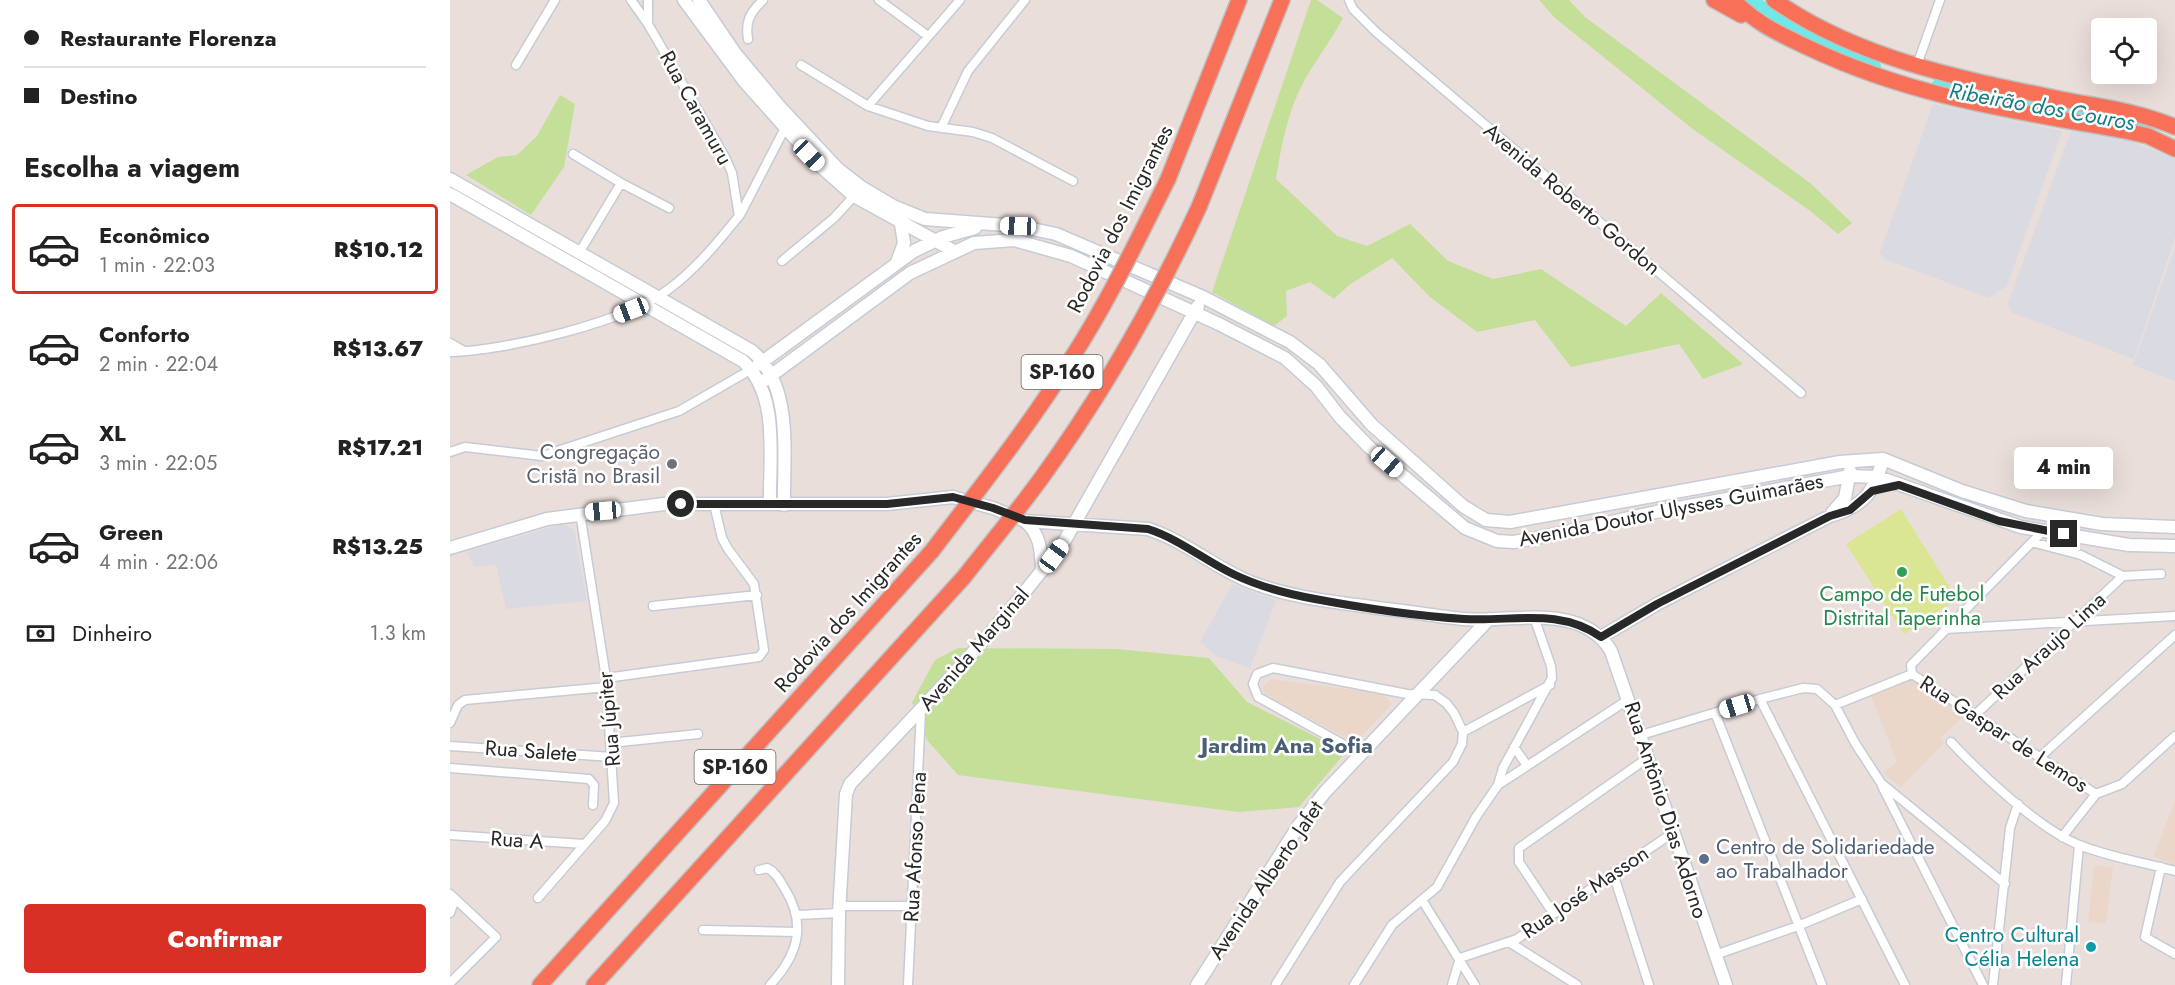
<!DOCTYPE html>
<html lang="pt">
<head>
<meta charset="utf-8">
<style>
  :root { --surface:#fff; --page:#f2f2f2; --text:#222; --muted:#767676; --line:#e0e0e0; --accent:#d93025 }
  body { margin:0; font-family:Jost,sans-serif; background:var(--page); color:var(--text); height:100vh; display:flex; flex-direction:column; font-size:22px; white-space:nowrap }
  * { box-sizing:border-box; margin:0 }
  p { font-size:20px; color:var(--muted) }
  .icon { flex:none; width:33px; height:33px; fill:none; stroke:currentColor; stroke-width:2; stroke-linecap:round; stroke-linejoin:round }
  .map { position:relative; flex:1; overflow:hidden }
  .drawer { display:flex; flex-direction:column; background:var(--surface); width:450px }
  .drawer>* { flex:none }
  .banner { display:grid; align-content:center; height:132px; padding:0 24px; background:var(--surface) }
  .tools { position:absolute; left:1641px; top:18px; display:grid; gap:12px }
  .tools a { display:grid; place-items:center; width:66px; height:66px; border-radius:6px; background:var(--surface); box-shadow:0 6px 24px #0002; font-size:30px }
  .end { position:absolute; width:27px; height:27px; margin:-14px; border:8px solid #282828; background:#fff; box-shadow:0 0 0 3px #fff }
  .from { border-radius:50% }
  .bubble { position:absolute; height:42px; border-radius:6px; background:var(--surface); box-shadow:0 6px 24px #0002; font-size:20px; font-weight:800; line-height:42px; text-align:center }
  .car { position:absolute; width:18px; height:36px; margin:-18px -9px; border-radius:8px; box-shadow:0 0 4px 2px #0007; background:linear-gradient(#fff 24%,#345 0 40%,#fff 0 76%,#345 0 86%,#fff 0) }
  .banner b { display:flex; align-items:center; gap:21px; height:57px; font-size:22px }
  .banner b+b { border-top:2px solid var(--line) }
  .banner i { width:15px; height:15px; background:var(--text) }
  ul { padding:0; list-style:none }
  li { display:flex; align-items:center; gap:18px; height:90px; margin:0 12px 9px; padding:0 12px; border:3px solid transparent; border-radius:6px }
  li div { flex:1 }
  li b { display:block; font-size:22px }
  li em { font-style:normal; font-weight:800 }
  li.active { border-color:var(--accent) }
  li>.icon { width:54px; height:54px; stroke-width:1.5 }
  h2 { padding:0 24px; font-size:27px; line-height:72px }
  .pay { display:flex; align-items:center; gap:15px; height:66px; padding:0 24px; font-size:22px }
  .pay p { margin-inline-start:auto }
  .cta { display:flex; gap:12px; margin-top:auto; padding:12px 24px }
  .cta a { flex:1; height:69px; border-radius:6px; background:var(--accent); color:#fff; font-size:24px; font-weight:800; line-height:69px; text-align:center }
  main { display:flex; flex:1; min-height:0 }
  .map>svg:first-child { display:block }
</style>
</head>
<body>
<main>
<section class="drawer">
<div class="banner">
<b><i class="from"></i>Restaurante Florenza</b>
<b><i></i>Destino</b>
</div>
<h2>Escolha a viagem</h2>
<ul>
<li class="active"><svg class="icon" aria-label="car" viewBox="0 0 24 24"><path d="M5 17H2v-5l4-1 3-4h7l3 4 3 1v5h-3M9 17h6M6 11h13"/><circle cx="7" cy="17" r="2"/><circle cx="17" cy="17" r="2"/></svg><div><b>Econômico</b><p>1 min · 22:03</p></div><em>R$10.12</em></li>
<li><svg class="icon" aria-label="car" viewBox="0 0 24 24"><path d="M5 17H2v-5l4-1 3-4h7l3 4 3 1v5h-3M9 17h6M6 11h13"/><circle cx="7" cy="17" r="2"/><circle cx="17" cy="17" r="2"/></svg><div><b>Conforto</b><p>2 min · 22:04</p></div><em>R$13.67</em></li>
<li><svg class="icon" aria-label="car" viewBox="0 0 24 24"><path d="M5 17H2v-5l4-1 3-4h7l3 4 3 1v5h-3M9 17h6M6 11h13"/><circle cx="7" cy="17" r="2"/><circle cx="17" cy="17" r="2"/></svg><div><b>XL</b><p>3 min · 22:05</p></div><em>R$17.21</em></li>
<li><svg class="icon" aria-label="car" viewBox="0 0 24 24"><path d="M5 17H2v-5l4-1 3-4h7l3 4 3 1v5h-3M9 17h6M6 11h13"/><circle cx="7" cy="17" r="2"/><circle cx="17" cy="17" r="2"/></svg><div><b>Green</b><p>4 min · 22:06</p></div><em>R$13.25</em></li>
</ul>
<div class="pay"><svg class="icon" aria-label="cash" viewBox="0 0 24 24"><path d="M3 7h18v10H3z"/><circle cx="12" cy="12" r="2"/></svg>Dinheiro<p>1.3 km</p></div>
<div class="cta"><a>Confirmar</a></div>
</section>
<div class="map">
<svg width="1725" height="985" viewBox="0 0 1725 985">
  <rect width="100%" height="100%" fill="#eadeda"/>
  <path fill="#dadae2" d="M1483,104L1612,131L1557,286L1539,298L1434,259L1430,252Z
    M1622,128L1675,139L1725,159V237L1684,359L1561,312L1558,303Z
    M1725,247V381L1683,365Z
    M112,524L124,530L137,601L56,609L46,565L24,567L17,552Z
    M782,584L826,601L800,668L766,656L750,642Z"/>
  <path fill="#ebd7c9" d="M821,679L933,694L942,704L908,740L902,741L814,694L813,686Z
    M1461,679L1516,714L1491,737L1494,743L1451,787L1433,773L1447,762L1421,696Z
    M1725,801V864L1703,857Z
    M1644,865L1663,867L1656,923L1638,922Z"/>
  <path fill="#c4df98" d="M861,0H867L893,18C881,40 866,60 854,81C838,111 831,146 826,179L887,236L917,246L960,224L998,261L1043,279L1091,269L1176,326L1211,293L1293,364L1253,379L1229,344L1121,367L1085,320L1027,332L980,297L942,258L899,285L884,299L860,282L836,291L837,316L824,326L762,292Z
    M1089,0H1119L1135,17L1360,183L1402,223L1388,234L1359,210L1244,130L1105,18Z
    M110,95L125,104L114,167L81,215L16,175L48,157L67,155L87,136Z
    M508,648L667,649L759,658L797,702L896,752L849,807L788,812L508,775L477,740L462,702L485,660Z"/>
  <path fill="#dae693" d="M1451,509L1507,599L1454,634L1396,544Z"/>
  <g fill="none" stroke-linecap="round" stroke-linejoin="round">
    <path stroke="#6fe9e8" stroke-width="14" d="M1300,0L1348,33L1424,67
      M1488,86L1697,125"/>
    <g stroke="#c5ccd6" stroke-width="11">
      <path id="street" d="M429,0L478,36
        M899,0L903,9L926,32L1351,393
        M198,23V0
        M298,39C295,21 300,13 313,0
        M66,65L105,0
        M351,65L418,106L478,126L523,132L542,138L623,181
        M1467,65L1490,0
        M418,106L510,0
        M491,128L518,71L575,0
        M123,154L171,183L219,208
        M290,215L335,128
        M129,253L171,183
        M332,261L384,218L404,196
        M0,343L14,351
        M0,352C55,351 176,322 219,289C246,269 268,242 289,216L282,173L275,157L198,24L181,0
        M0,452L15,447L92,456L229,411L302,369
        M1582,542L1631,555L1673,576L1711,574
        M203,606L307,595
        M1495,629L1725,616
        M1462,674L1646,794
        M1462,674L1461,665L1593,531
        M156,678L309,657L314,650L304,584L278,549L272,538L264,504
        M1310,699L1455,985
        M1385,705L1462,674
        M1265,713L1372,985
        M1525,715L1673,576
        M0,723L8,705L15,700L157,687
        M1013,732L1100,685
        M1191,735L1310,699L1353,688L1367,689L1385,705L1405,743L1431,783L1555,884
        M1501,742C1531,774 1587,827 1627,844C1657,857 1693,862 1725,871
        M160,743L248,734
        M0,746L162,757
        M1064,747L1076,764
        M1590,757L1725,635
        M0,768L139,779L144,785L143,805
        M1048,785L1053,768L1102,678L1101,666L1084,617
        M1432,786L1533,985
        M0,835L134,844
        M1612,837L1646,794L1672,784L1725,736
        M1711,867L1695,937L1725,954
        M309,870L317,868C326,872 330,881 335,889C357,925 348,955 320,985
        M1163,873L1199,985
        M0,894L46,937L0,983
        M88,898L155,821L164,803L156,678L130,513
        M972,900L1025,985
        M389,906H462
        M0,913L5,899
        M1103,913L1069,862V848L1199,757
        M348,915L389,913
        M253,930L346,932
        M1059,942L1127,985
        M1265,955L1348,926L1412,899
        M826,984L890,882L1003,762L1012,744L1013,732L1004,713L996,703L985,695L957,694L823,668L807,674L803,684L808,697L909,753
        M458,985L471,710
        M904,985L942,925L987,887L1026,817L1048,785L1179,699
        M1002,985L1010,958L1067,939L1224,832
        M1543,985L1560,828L1568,804
        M1616,985L1629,845"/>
    </g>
    <g stroke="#c5ccd6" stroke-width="15">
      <path id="secondary" d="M234,0L294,81L368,164L404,196L504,251
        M249,0L285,53L330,107L388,169L411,187L443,206L475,219L568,226L606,234L753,297L840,342L869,364L922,425L1013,506L1036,520L1060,522L1390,462L1433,459L1512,491L1576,511L1652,524L1725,527
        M0,179L302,351C344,387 333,455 334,505
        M0,194L293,361C330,396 319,457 320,504
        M447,262L454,243L451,224
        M308,365L464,251L493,237L525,228
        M311,383L460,273L524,243L564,240L621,256L769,324L835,358L866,386L890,417L919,447L1015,528L1047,541L1064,542L1116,532L1206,512L1400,476L1428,477L1571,527L1679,545L1725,546
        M1382,513L1395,498L1400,471
        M575,521C591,535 591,551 592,571
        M0,548L97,519L214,504H437L503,497L543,508L575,521L698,529C736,541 766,569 803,583C843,598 886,602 928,608C956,611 985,616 1013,619C1060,623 1131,601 1161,651L1276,985
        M1151,637L1207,604L1380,516C1414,506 1424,493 1433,459
        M388,985L389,913L396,794L400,784C475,705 551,627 615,540L748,306
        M747,985L849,825L875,792L1039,619"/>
    </g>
    <g stroke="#bebebe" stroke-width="18">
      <path id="highway" d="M1264,0L1291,15
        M1283,0C1308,25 1328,33 1359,48C1462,97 1565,111 1676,131L1698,136L1725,149
        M1324,0C1408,59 1512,79 1610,99C1649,107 1689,111 1725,127
        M718,179L789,0
        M749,207L832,0
        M90,985L482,551
        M144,985L514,577"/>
    </g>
    <use href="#street" stroke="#fff" stroke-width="8"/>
    <use href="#secondary" stroke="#fff" stroke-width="12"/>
    <use href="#highway" stroke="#f87057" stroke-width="15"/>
    <g stroke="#bebebe" stroke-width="18" stroke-linecap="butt">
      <path id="highway-bridge" d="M482,551C530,488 579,426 621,359C658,302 688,239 718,179
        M514,577C539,545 566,513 590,480C652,395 705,302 749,207"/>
    </g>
    <use href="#highway-bridge" stroke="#f87057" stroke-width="15"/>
  </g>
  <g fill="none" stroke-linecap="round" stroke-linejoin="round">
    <path stroke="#282828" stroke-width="8" d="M231,504H437L503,497L543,508L575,520L698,529C729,539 754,560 783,574C808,586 837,594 865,599C913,608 965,616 1014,619C1062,622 1109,607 1151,637L1207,604L1380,516L1400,510L1422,491L1449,485L1549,521L1614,534"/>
  </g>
  <circle fill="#6b7280" stroke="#fff" stroke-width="2" cx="222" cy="464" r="6"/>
  <circle fill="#2e9e5b" stroke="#fff" stroke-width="2" cx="1452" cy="572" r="6"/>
  <circle fill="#5c6f8a" stroke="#fff" stroke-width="2" cx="1254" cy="859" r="6"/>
  <circle fill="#0f9aa8" stroke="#fff" stroke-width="2" cx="1641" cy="947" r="6"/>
  <g text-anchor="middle" stroke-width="5" stroke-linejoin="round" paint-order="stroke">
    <g fill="#fff" stroke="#686868" stroke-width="1.5">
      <rect x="571.5" y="355" width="81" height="34" rx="4.5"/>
      <rect x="244.5" y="750" width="81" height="34" rx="4.5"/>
    </g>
    <g font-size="20" font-weight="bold" fill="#282828">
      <text x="612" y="379">SP-160</text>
      <text x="285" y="774">SP-160</text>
    </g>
    <g font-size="21" fill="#282828" stroke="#fff">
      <text transform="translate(246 108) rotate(61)" y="7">Rua Caramuru</text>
      <text transform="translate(1122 199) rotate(40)" y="7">Avenida Roberto Gordon</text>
      <text transform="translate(670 219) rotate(-63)" y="7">Rodovia dos Imigrantes</text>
      <text transform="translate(1221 510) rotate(-11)" y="7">Avenida Doutor Ulysses Guimarães</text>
      <text transform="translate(398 612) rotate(-48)" y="7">Rodovia dos Imigrantes</text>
      <text transform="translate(1599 646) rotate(-43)" y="7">Rua Araujo Lima</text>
      <text transform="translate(524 649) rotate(-49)" y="7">Avenida Marginal</text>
      <text transform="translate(159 719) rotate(-95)" y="7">Rua Júpiter</text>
      <text transform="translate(1554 734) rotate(33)" y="7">Rua Gaspar de Lemos</text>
      <text transform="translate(81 751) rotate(4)" y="7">Rua Salete</text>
      <text transform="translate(1216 810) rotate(72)" y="7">Rua Antônio Dias Adorno</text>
      <text transform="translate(67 840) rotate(4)" y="7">Rua A</text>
      <text transform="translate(465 847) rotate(-87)" y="7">Rua Afonso Pena</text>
      <text transform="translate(816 880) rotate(-56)" y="7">Avenida Alberto Jafet</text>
      <text transform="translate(1135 892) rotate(-34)" y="7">Rua José Masson</text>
    </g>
    <g font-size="21" fill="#5b616d" stroke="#fff" text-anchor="end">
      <text x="210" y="459">Congregação<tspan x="210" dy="24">Cristã no Brasil</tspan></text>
    </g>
    <g font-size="21" fill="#27864d" stroke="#fff">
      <text x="1452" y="601">Campo de Futebol<tspan x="1452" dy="24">Distrital Taperinha</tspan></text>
    </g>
    <g font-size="21" fill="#4e5e75" stroke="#fff" text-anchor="start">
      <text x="1266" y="854">Centro de Solidariedade<tspan x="1266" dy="24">ao Trabalhador</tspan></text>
    </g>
    <g font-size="21" fill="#0d838f" stroke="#fff" text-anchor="end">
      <text x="1629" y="942">Centro Cultural<tspan x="1629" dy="24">Célia Helena</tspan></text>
    </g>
    <g font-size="22" font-style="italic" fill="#127e85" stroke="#fff">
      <text transform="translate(1592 106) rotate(10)" y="8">Ribeirão dos Couros</text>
    </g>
    <g font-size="22" font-weight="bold" fill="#4a5f76" stroke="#fff">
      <text x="837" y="753">Jardim Ana Sofia</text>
    </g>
  </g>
</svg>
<div class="tools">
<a><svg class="icon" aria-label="locate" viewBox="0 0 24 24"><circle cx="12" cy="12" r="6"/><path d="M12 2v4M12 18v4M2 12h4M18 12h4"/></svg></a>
</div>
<i class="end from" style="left:231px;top:504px"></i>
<i class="end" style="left:1614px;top:534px"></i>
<div class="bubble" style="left:1564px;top:447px;width:99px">4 min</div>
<i class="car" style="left:359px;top:155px;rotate:136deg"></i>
<i class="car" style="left:568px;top:226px;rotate:272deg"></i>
<i class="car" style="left:181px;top:310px;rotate:249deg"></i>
<i class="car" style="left:937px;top:462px;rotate:131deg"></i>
<i class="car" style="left:153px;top:511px;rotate:265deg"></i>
<i class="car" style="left:604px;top:556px;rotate:36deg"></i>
<i class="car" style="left:1287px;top:706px;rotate:253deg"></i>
</div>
</main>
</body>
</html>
